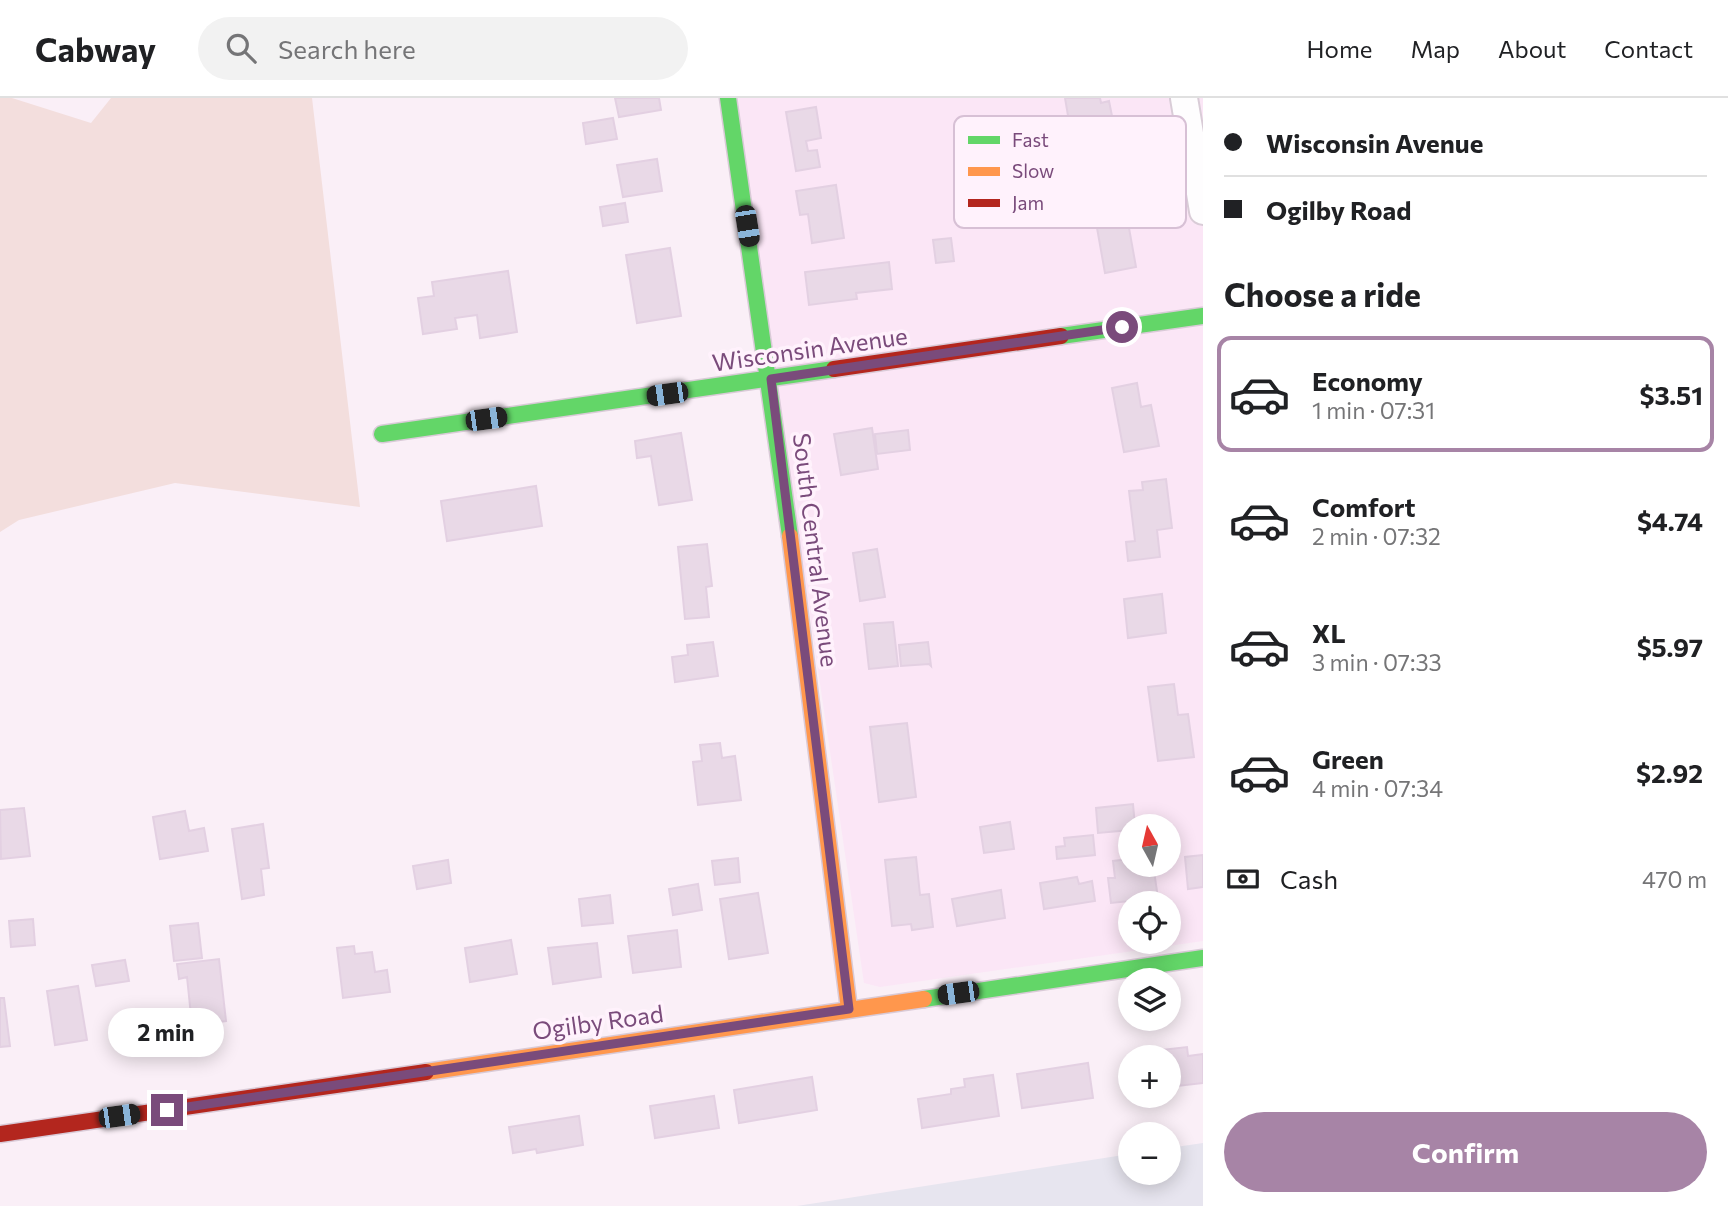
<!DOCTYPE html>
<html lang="en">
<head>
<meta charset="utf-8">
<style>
  :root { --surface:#fff; --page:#f2f2f2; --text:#202124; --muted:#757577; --line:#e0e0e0; --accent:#a784a6 }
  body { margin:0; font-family:Commissioner,sans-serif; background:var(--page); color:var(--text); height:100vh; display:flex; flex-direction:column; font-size:26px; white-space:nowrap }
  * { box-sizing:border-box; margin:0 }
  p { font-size:23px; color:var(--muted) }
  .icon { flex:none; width:38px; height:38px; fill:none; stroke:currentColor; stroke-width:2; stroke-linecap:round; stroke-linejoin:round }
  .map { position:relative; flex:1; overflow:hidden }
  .panel { display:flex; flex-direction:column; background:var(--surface); width:525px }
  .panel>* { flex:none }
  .hud { display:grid; align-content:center; height:154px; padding:0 21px; background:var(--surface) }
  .needle { width:46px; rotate:352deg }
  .controls { position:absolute; left:1118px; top:716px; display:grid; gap:14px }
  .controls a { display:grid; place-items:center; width:63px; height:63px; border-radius:50%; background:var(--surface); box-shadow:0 4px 18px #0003; font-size:35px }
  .end { position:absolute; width:32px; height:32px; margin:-16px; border:9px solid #7a4b7b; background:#fff; box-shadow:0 0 0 4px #fff }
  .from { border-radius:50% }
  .bubble { position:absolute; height:49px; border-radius:24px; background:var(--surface); box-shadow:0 4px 18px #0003; font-size:23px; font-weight:700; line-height:49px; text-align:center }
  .car { position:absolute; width:21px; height:42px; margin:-21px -10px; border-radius:9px; box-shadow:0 0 5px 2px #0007; background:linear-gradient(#222 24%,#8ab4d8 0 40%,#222 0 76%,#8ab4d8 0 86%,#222 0) }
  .hud b { display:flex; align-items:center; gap:24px; height:66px; font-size:26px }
  .hud b+b { border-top:2px solid var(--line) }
  .hud i { width:18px; height:18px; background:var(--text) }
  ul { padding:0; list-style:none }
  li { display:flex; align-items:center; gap:21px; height:116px; margin:0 14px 10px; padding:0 7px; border:4px solid transparent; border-radius:14px }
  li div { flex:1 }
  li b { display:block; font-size:26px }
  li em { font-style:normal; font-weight:700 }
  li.active { border-color:var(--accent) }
  li>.icon { width:63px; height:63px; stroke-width:1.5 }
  h2 { padding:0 21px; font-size:32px; line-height:84px }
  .pay { display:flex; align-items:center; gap:18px; height:77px; padding:0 21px; font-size:26px }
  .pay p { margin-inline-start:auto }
  .primary-button { display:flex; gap:14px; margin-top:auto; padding:14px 21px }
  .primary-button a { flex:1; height:80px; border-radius:42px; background:var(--accent); color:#fff; font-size:28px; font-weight:700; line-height:80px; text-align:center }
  header { display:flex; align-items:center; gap:42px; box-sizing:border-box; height:98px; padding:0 35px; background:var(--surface); border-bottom:2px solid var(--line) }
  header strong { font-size:33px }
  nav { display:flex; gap:38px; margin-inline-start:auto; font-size:24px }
  .search { width:490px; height:63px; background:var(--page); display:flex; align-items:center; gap:18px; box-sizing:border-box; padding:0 24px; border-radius:38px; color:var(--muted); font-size:26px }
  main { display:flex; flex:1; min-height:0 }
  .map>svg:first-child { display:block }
</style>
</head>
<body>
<header>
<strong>Cabway</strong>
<div class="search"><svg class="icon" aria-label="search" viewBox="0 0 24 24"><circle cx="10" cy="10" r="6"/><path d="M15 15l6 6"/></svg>Search here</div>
<nav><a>Home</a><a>Map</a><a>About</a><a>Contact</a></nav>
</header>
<main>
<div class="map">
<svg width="1203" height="1108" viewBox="0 0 1203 1108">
  <rect width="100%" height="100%" fill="#faeff7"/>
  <path fill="#fbe6f6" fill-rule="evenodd" d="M734,0H1203V843L880,889L864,885ZM1130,728H1169V766H1130ZM1130,805H1169V844H1130Z"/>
  <path fill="#e7e5ef" d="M1203,1045V1108H797L1130,1056V1074H1169V1050Z"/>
  <path fill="#f3dedd" d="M0,0H12L91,25L111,0H312L360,409L175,385L19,422L0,434Z"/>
  <path fill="#e9d9e7" stroke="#e3d0e2" stroke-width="2" d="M615,0H659L661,12L619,19Z
    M1065,0H1100L1101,5L1109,3L1115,33L1072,41Z
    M816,9L821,40L806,43L808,53L817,52L820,69L796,73L786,14Z
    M613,20L617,41L586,46L583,25Z
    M657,61L662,93L623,99L617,67Z
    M836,87L844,140L812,145L808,116L800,117L796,93Z
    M1122,91L1136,169L1105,175L1091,96Z
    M625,105L628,124L603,128L600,109Z
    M951,140L954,163L936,165L933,142Z
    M670,150L681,218L637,225L626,157Z
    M889,164L892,191L856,195L857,201L809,207L805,174Z
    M508,173L517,234L480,240L477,217L455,220L457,231L423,236L418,200L434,198L432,184Z
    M1137,285L1141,309L1151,307L1159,348L1124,354L1112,290Z
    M872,330L878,371L841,377L834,336Z
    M908,332L910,352L877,356L875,336Z
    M681,335L692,402L659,407L651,358L637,360L635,343Z
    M1166,381L1172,430L1157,432L1160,459L1128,463L1126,444L1135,443L1129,393L1143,392L1142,384Z
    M536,388L542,428L447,443L441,403Z
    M707,446L712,488L706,489L709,519L685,521L678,449Z
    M877,451L885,499L860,503L853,455Z
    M1162,496L1166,535L1128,540L1124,501Z
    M893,524L898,568L869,571L864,526Z
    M713,544L718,578L675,584L672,559L688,557L687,547Z
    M928,544L931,568L929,566L901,568L899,547Z
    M1174,586L1178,617L1188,616L1194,659L1158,663L1148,589Z
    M907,625L916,699L879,704L870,629Z
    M720,645L722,660L735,658L741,702L698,707L693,664L702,663L700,647Z
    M1133,706L1135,728H1130V732L1098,735L1096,710Z
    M24,710L30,758L1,761L0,712Z
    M185,713L189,733L204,730L208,753L160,761L153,719Z
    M1010,724L1014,751L984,755L980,729Z
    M263,726L269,770L261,771L264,797L242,801L232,731Z
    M1093,737L1095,757L1057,761L1056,749L1065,748L1064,740Z
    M1203,757V789L1188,791L1185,759Z
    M916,759L920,797L929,796L933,829L912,832L911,826L892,828L885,762Z
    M738,760L740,784L715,787L712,763Z
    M1130,761V766H1153L1158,800L1111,805L1108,780H1115L1113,763Z
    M448,762L451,785L417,791L413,768Z
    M1077,779L1079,786L1092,783L1095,803L1044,811L1040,785Z
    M698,786L702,812L673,817L669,791Z
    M1001,792L1005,820L957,828L952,801Z
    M758,795L768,855L729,861L720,801Z
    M610,797L613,825L582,828L579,801Z
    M33,821L35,847L11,849L9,823Z
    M198,825L202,860L174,863L170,828Z
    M677,832L681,869L633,875L628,838Z
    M511,842L517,876L470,884L465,850Z
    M597,845L601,879L553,886L548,850Z
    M354,848L355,856L372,854L375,874L387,872L390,894L343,900L337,850Z
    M219,861L226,923L192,927L187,879L179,881L177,866Z
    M125,862L129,883L96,888L92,867Z
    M78,888L87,942L55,947L47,893Z
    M0,900H4L10,948L0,949Z
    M1187,949L1188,958L1203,956V985L1169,989V959H1136V955Z
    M1088,965L1093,1000L1022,1010L1017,976Z
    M993,977L999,1018L922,1030L918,1001L951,996V991L965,989L964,981Z
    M812,979L817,1012L739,1025L734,992Z
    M714,998L719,1030L655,1040L650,1008Z
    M579,1018L583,1047L537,1055L536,1051L513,1055L509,1029Z"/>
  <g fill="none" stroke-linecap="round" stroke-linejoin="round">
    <g stroke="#d9ccd7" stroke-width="30">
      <path id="street" d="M1184,0L1203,113"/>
    </g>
    <g stroke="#d9cad7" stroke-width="19">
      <path id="fast" d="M728,0L790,438
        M1061,238L1203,218
        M382,336L834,271
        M924,901L1203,860"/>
    </g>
    <g stroke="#d9cad7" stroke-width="19">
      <path id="slow" d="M790,438L849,911
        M426,974L924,901"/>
    </g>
    <g stroke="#d9cad7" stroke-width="19">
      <path id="jam" d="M834,271L1061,238
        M0,1036L426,974"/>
    </g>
    <use href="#street" stroke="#fefdfe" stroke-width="26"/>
    <use href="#fast" stroke="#63d668" stroke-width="16"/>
    <use href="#slow" stroke="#ff974d" stroke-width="16"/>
    <use href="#jam" stroke="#b3261e" stroke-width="16"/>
  </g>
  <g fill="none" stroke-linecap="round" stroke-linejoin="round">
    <path stroke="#7a4b7b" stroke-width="9" d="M167,1012L849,911L771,281L1122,229"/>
  </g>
  <g text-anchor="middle" stroke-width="7" stroke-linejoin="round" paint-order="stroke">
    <g font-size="24" fill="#7a4b7b" stroke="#fff2fc">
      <text transform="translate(810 252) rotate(-8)" y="8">Wisconsin Avenue</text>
      <text transform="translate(815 452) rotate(83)" y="8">South Central Avenue</text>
      <text transform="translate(598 925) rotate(-8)" y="8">Ogilby Road</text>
    </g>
  </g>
  <rect x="954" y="18" width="232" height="112" rx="10" fill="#fff2fc" stroke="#d7c0d5" stroke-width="2"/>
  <rect x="968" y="38" width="32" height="8" fill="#63d668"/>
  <rect x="968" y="69" width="32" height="9" fill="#ff974d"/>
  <rect x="968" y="101" width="32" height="8" fill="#b3261e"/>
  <g font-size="19" fill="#7a4b7b">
    <text x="1012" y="49">Fast</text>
    <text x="1012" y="80">Slow</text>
    <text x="1012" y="112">Jam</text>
  </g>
</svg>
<div class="controls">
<a><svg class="needle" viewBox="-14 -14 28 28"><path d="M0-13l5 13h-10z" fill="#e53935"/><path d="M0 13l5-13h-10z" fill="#757577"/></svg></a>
<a><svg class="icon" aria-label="locate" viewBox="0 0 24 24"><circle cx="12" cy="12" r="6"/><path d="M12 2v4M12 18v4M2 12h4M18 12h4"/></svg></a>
<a><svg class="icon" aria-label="layers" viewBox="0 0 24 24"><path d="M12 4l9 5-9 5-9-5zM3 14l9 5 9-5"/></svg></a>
<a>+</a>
<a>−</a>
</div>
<i class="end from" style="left:1122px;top:229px"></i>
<i class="end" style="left:167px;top:1012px"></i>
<div class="bubble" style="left:108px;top:910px;width:116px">2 min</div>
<i class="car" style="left:747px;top:128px;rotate:171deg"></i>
<i class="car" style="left:667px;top:296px;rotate:262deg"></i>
<i class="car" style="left:486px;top:321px;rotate:82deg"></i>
<i class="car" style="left:958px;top:895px;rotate:262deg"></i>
<i class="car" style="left:119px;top:1018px;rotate:82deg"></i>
</div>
<section class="panel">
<div class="hud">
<b><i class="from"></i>Wisconsin Avenue</b>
<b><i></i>Ogilby Road</b>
</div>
<h2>Choose a ride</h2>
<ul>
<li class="active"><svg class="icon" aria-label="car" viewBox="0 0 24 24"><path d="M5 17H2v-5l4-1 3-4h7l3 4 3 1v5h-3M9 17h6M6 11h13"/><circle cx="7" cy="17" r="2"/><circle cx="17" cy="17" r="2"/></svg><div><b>Economy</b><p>1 min · 07:31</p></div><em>$3.51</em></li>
<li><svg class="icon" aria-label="car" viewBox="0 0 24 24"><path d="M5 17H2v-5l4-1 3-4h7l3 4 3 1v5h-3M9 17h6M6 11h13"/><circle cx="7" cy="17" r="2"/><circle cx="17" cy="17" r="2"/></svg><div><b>Comfort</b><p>2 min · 07:32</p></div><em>$4.74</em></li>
<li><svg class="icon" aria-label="car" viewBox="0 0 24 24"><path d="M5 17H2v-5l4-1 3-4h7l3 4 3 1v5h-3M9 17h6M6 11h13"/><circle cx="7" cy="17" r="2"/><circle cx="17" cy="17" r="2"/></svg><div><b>XL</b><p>3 min · 07:33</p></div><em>$5.97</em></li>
<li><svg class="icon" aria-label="car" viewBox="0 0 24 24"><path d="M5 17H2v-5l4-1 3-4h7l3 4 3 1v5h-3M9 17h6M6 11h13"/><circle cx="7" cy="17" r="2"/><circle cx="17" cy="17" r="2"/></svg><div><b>Green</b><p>4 min · 07:34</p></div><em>$2.92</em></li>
</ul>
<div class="pay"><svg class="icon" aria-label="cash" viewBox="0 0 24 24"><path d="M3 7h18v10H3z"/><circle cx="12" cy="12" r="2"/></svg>Cash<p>470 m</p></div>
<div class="primary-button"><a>Confirm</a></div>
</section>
</main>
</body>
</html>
